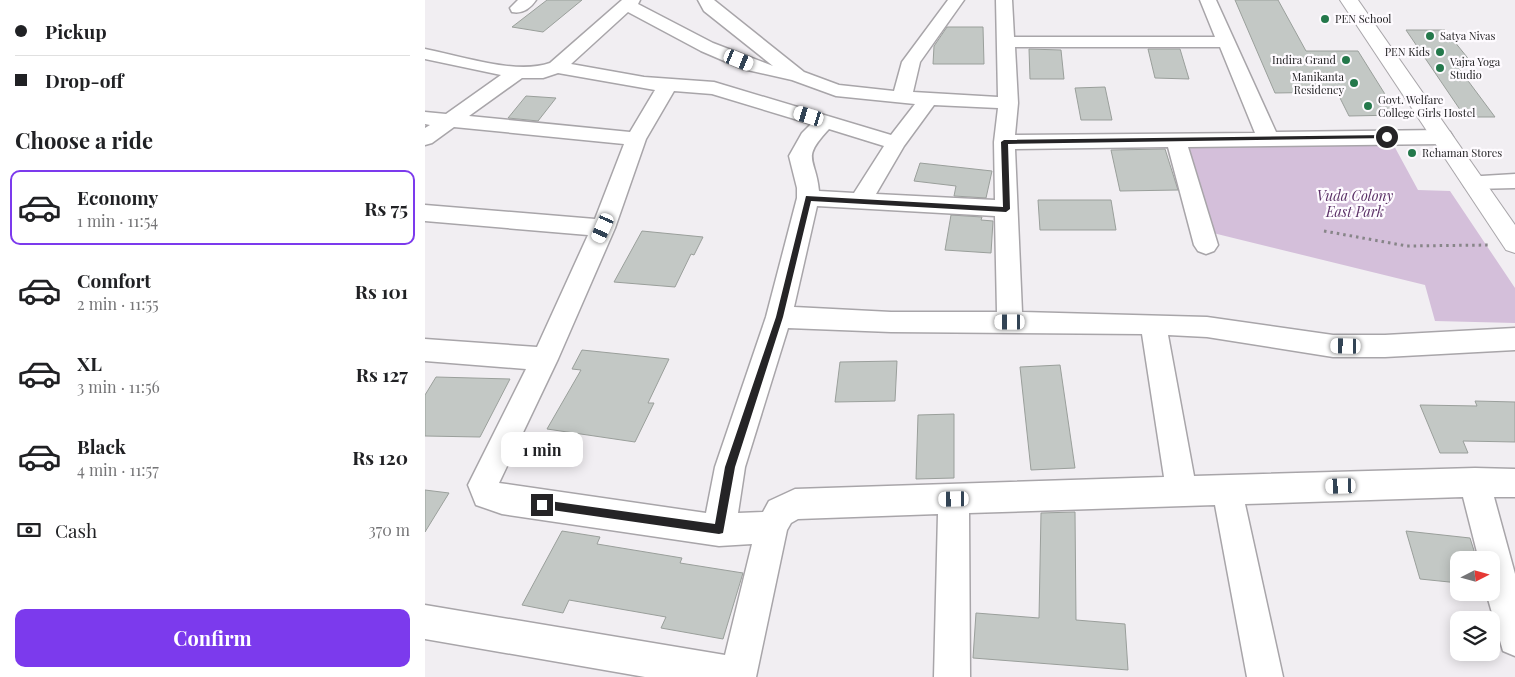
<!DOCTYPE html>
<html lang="en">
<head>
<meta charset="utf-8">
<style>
  :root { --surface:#fff; --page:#f6f6f6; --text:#202124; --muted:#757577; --line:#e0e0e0; --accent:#7c3aed }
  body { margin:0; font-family:"Playfair Display",serif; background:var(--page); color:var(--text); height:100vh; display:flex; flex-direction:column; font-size:19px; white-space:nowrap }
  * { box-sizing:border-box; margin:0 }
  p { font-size:16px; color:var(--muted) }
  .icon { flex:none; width:28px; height:28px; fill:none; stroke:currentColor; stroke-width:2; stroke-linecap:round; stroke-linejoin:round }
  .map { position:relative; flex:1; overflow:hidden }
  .sheet { display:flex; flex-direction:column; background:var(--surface); width:425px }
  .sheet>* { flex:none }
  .hud { display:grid; align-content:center; height:110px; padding:0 15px; background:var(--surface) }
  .needle { width:32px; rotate:84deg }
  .tools { position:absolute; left:1025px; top:551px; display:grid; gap:10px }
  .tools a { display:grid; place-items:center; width:50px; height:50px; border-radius:10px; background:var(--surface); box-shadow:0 2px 12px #0003; font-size:25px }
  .end { position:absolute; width:22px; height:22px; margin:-11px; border:6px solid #252426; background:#fff; box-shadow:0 0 0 2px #fff }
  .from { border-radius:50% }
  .bubble { position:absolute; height:35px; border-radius:10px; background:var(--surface); box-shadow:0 2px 12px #0003; font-size:16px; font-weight:700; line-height:35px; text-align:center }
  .car { position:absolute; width:15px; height:30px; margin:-15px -8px; border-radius:6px; box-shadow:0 0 4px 1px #0007; background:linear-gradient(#fff 24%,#345 0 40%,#fff 0 76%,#345 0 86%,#fff 0) }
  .hud b { display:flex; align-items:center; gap:18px; height:48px; font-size:19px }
  .hud b+b { border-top:1px solid var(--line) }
  .hud i { width:12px; height:12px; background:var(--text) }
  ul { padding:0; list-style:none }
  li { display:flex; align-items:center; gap:15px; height:75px; margin:0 10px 8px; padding:0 5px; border:2px solid transparent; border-radius:10px }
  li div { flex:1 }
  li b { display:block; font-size:19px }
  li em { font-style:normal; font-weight:700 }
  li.active { border-color:var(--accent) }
  li>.icon { width:45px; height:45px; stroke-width:1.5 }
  h2 { padding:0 15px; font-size:22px; line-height:60px }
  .pay { display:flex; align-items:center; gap:12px; height:55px; padding:0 15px; font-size:19px }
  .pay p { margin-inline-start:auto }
  .action { display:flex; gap:10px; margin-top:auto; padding:10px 15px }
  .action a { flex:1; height:58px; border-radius:10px; background:var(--accent); color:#fff; font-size:20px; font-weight:700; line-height:58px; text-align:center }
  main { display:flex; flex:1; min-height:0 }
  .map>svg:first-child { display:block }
</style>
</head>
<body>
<main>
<section class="sheet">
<div class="hud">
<b><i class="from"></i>Pickup</b>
<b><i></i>Drop-off</b>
</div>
<h2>Choose a ride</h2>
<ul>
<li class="active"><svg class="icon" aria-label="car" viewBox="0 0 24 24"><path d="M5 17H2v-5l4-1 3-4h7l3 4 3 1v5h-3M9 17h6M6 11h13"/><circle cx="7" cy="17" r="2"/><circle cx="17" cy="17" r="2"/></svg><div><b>Economy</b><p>1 min · 11:54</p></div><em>Rs 75</em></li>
<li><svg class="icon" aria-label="car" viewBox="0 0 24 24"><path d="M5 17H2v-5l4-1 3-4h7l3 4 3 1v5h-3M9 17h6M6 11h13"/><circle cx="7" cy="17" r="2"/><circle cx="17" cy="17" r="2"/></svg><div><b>Comfort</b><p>2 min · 11:55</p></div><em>Rs 101</em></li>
<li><svg class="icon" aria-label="car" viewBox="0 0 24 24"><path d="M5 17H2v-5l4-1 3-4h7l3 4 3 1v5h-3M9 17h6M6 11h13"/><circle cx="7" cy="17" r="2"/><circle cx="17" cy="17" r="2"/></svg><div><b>XL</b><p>3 min · 11:56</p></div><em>Rs 127</em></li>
<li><svg class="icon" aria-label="car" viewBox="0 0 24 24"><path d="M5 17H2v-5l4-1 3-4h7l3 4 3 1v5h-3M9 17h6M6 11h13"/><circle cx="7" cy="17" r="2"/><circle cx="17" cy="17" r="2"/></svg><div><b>Black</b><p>4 min · 11:57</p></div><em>Rs 120</em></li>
</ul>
<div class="pay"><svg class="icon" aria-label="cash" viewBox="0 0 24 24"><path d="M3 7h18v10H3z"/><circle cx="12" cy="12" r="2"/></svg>Cash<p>370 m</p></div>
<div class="action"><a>Confirm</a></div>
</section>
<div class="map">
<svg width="1090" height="677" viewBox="0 0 1090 677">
  <rect width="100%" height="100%" fill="#f1eef2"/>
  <path fill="#d4bfda" d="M761,142H967L993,190L1025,191L1090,288V323L1010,321L1000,285L788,233Z"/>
  <path fill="#c3c8c5" stroke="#9a9f9b" d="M122,0H157L118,32L87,27Z
    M810,0H853L881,51H933L973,115L924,116L912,92L850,93Z
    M522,27H558L559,64H508L509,46Z
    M981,30H1020L1046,62H1029L1070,117H1040Z
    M604,49L636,50L639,79H605Z
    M723,49H755L764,79L730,78Z
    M680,87L687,120H656L650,88Z
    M101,96L131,98L113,121L83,118Z
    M740,149L753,190L695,191L686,150Z
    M495,163L567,171L561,198L529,196L531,186L489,181Z
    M613,200H686L691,230H615Z
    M526,215L557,217L556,220L568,221L566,253L520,250Z
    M217,231L278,237L269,255L266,254L250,287L189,282Z
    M157,350L244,359L223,403H229L210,442L122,429L156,370L147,369Z
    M472,361L470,401L410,402L415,362Z
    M635,365L650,468L606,470L595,367Z
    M11,377L85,379L55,437L0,436V395Z
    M1050,401L1090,402V442L1038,441L1043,453H1015L995,405L1052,406Z
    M529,414V478L491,479L493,415Z
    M0,490L24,493L0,532Z
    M650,512L651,620L700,624L703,670L548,658L551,613L614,618L616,513Z
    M137,531L175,537L172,544L257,558L255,563L318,573L298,639L236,628L241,617L144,600L138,613L97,605Z
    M981,531L1045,538L1052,560H1034V583L995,579Z"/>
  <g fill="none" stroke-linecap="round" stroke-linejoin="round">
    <g stroke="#a8a5a9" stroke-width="3">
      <path id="minor" d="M93,0H111C105,9 97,14 87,12L85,8Z
        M197,0H215L213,4L288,43L348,66L279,11L273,0H289L379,72L414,85L469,91L477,62L523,0H539L495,62L488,92L573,97L571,0H587L589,37H790L775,0H791L851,132L1018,130L1025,132L1028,137L1025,142L1018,144L763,147L793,245L789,251L781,254L773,251L769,245L743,147L590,149L597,312L782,317L908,335H960L1090,328V350L960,357H908L782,337L743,335L769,476L1050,468L1090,469V497H1069L1090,574V656L1078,651L1061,592H1066V560H1054L1038,497L820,504L858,677H822L790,505L544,513L545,677H509L513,514L373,519L366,523L362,530L331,677H220L0,639V605L300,655L327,544L294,546L77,514L51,505L43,485L101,369L0,361V339L112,347L163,235L0,221V205L170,219L199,144L29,127L7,143L0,145V128L5,125L0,124V112L21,114L76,75L0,59V49C36,56 91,75 125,63ZM203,12L276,51L318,69L367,80L411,96L490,104L466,135L289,82L219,77L146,64ZM590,47H795L830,133L590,135L593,103ZM133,73L230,90L205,132L44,116L97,78H118ZM249,91L287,94L386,124L377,133L364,156L372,188V198L341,317L290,467L281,513L74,483L133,359L190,228L221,139ZM509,105L573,108L569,142L570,200L451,194L479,146ZM404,129L459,146L429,193L394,191C391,157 375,160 404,129ZM392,206L570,216L572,312H466L369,307ZM363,328L466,332L717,334L739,477L370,489L344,501L338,512L313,513L320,467Z
        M1090,174V188L1048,189L1040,187L1037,182L1040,177Z"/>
    </g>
    <g stroke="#a8a5a9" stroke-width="2">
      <path id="secondary" d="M915,0H933L1090,225V253L1081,250Z"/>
    </g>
    <path stroke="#878588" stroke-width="3" stroke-dasharray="2.5 4" stroke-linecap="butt" d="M899,231L982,246L1064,245"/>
    <use href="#minor" fill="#fff" fill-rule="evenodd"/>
    <use href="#secondary" fill="#fff" fill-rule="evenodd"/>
  </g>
  <path fill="#252426" d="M962,135L964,138L583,144L585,209L581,212L386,201L358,317L310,467L298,533L294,534L113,508L112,505L117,500L290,524L300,467L351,317L381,196L578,207L576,142L579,140Z"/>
  <g fill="#24784b" stroke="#fefbff" stroke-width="2">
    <circle cx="900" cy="19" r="5"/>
    <circle cx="1005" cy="36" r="5"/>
    <circle cx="1015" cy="52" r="5"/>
    <circle cx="921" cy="60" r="5"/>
    <circle cx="1015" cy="68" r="5"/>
    <circle cx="929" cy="83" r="5"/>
    <circle cx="943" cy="106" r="5"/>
    <circle cx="987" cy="153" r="5"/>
  </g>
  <g text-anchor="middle" stroke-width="4.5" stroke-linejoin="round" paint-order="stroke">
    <g font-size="11" fill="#252426" stroke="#fefbff" text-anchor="start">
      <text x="910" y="23">PEN School</text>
      <text x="1015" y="40">Satya Nivas</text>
      <text x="1005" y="56" text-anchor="end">PEN Kids</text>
      <text x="911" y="64" text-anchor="end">Indira Grand</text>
      <text x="1025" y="66">Vajra Yoga<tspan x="1025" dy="13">Studio</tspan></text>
      <text x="919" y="81" text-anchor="end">Manikanta<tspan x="919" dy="13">Residency</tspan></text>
      <text x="953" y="104">Govt. Welfare<tspan x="953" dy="13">College Girls Hostel</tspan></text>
      <text x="997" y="157">Rehaman Stores</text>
    </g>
    <g font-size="14" font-style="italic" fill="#5a2f66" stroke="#fefbff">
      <text x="930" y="201">Vuda Colony<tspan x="930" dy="16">East Park</tspan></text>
    </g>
  </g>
</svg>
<div class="tools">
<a><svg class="needle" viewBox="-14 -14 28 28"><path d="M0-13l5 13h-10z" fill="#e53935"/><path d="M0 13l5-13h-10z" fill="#757577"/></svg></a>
<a><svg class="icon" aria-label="layers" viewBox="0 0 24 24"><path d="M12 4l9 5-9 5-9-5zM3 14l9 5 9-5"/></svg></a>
</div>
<i class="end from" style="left:962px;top:137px"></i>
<i class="end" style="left:117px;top:505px"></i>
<div class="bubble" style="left:76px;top:432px;width:82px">1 min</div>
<i class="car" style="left:314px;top:60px;rotate:112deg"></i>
<i class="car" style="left:384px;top:116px;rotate:287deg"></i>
<i class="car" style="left:178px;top:228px;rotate:204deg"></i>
<i class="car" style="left:585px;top:322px;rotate:270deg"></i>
<i class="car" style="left:921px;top:346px;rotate:271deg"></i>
<i class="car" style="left:916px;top:486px;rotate:268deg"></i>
<i class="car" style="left:529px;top:499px;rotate:269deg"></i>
</div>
</main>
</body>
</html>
